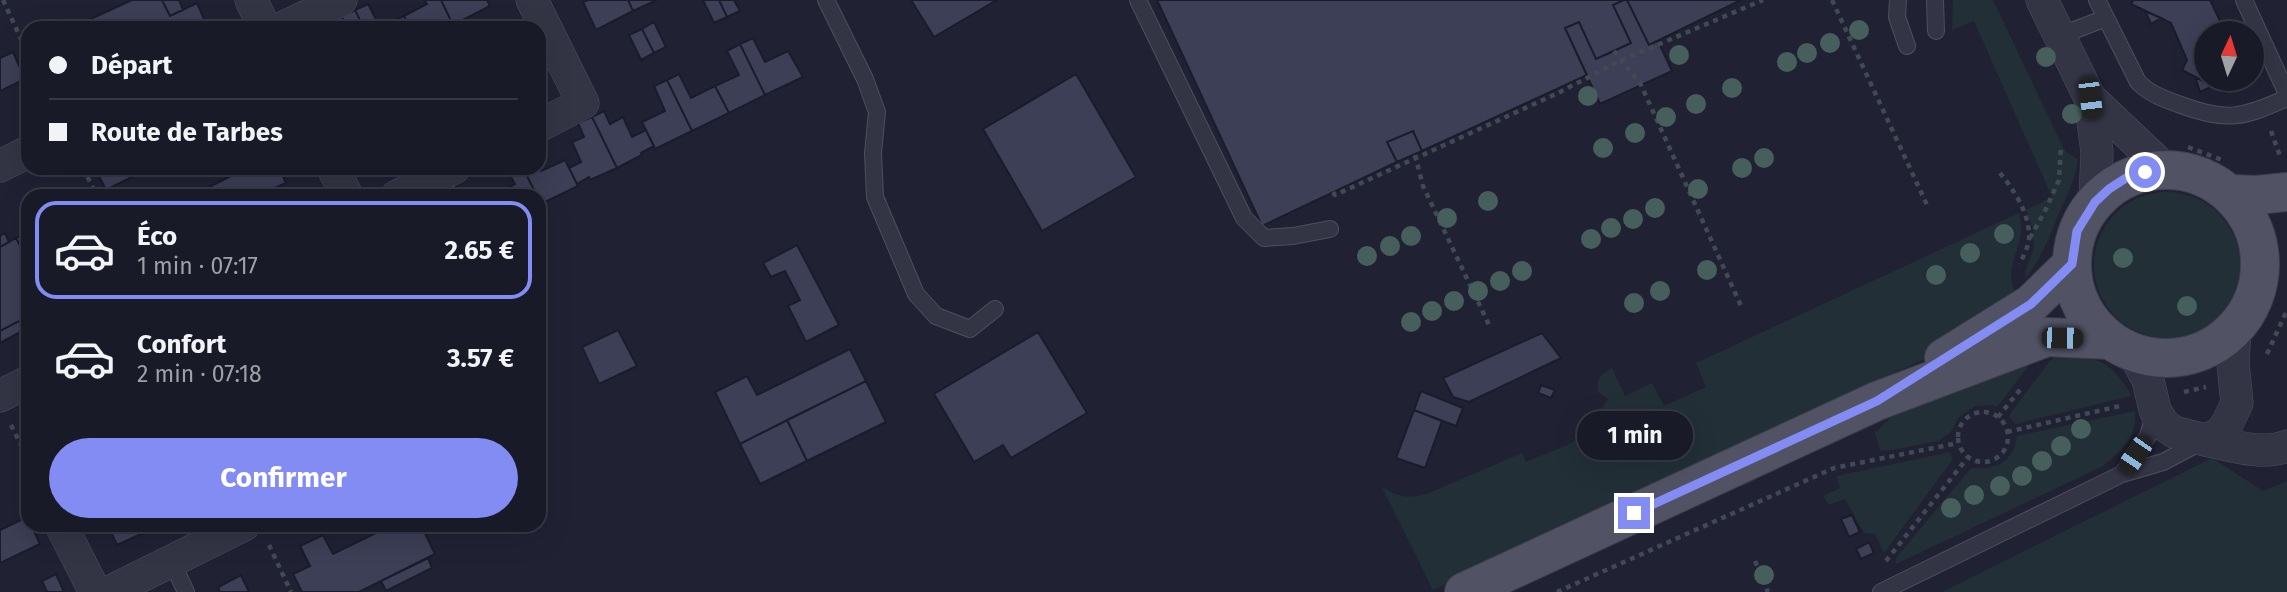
<!DOCTYPE html>
<html lang="fr">
<head>
<meta charset="utf-8">
<style>
  :root { --surface:#181a27; --page:#21232f; --text:#f1f3f6; --muted:#9fa1a7; --line:#363844; --accent:#828cf2 }
  body { margin:0; font-family:"Fira Sans",sans-serif; background:var(--page); color:var(--text); height:100vh; display:flex; flex-direction:column; font-size:26px; white-space:nowrap }
  * { box-sizing:border-box; margin:0 }
  p { font-size:23px; color:var(--muted) }
  .icon { flex:none; width:38px; height:38px; fill:none; stroke:currentColor; stroke-width:2; stroke-linecap:round; stroke-linejoin:round }
  .map { position:relative; flex:1; overflow:hidden }
  .sheet { position:absolute; left:21px; top:189px; width:525px; height:343px; display:flex; flex-direction:column; background:var(--surface); border-radius:21px; box-shadow:0 7px 28px #0002,0 0 0 2px var(--line) }
  .sheet>* { flex:none }
  .hud { position:absolute; left:21px; top:21px; width:525px; height:154px; border-radius:21px; box-shadow:0 7px 28px #0002,0 0 0 2px var(--line); display:grid; align-content:center; height:154px; padding:0 28px; background:var(--surface) }
  .needle { width:46px; rotate:4deg }
  .controls { position:absolute; left:2194px; top:21px; display:grid; gap:14px }
  .controls a { display:grid; place-items:center; width:70px; height:70px; border-radius:50%; background:var(--surface); box-shadow:0 7px 28px #0002,0 0 0 2px var(--line); font-size:35px }
  .end { position:absolute; width:32px; height:32px; margin:-16px; border:9px solid #828cf2; background:#fff; box-shadow:0 0 0 4px #fff }
  .from { border-radius:50% }
  .bubble { position:absolute; height:49px; border-radius:24px; background:var(--surface); box-shadow:0 7px 28px #0002,0 0 0 2px var(--line); font-size:23px; font-weight:700; line-height:49px; text-align:center }
  .car { position:absolute; width:21px; height:42px; margin:-21px -10px; border-radius:9px; box-shadow:0 0 5px 2px #0007; background:linear-gradient(#222 24%,#8ab4d8 0 40%,#222 0 76%,#8ab4d8 0 86%,#222 0) }
  .hud b { display:flex; align-items:center; gap:24px; height:66px; font-size:26px }
  .hud b+b { border-top:2px solid var(--line) }
  .hud i { width:18px; height:18px; background:var(--text) }
  ul { padding:12px 0 0; list-style:none }
  li { display:flex; align-items:center; gap:21px; height:98px; margin:0 14px 10px; padding:0 14px; border:4px solid transparent; border-radius:21px }
  li div { flex:1 }
  li b { display:block; font-size:26px }
  li em { font-style:normal; font-weight:700 }
  li.on { border-color:var(--accent) }
  li>.icon { width:63px; height:63px; stroke-width:1.5 }
  .action { display:flex; gap:14px; margin-top:auto; padding:14px 28px }
  .action a { flex:1; height:80px; border-radius:42px; background:var(--accent); color:#fff; font-size:28px; font-weight:700; line-height:80px; text-align:center }
  .map>svg:first-child { display:block }
</style>
</head>
<body>
<div class="map">
<svg width="2287" height="592" viewBox="0 0 2287 592">
  <rect width="100%" height="100%" fill="#202234"/>
  <path fill="#222f36" d="M1953,0H1993L2061,143L2066,152L2078,159C2075,179 2068,193 2060,211C2050,235 2042,258 2025,279C2025,269 2028,265 2031,256C2037,240 2033,225 2026,210L2052,197L1974,21L1952,30Z
    M2094 265a73 73 0 1 1 146 0a73 73 0 1 1-146 0Z
    M2019,213C2028,242 2007,259 2012,282C2013,287 2016,293 2018,298L1954,345L1433,590L1382,487C1401,498 1408,499 1429,493L1522,453L1526,462L1572,443L1585,432L1608,399L1598,392C1596,378 1600,375 1612,368L1625,396L1652,383L1664,406L1706,387L1696,363Z
    M2057,355C2083,357 2101,355 2119,377C2124,384 2128,388 2131,396L2016,424L2009,417L2012,411L2049,362Z
    M2034,359L1997,407L1992,405L1975,406L1959,417L1950,433L1938,441L1887,451L1880,450L1875,433L1896,412Z
    M2135,411C2137,438 2122,451 2101,467L1896,564V558L1971,468C1995,470 2014,463 2017,436Z
    M1950,452L1953,459L1884,553L1875,534L1864,533L1845,499L1829,505L1823,496L1840,488L1836,476Z
    M2212,458L2263,491L2287,481V592H1942Z"/>
  <path fill="#3c3f55" stroke="#1a1c2b" stroke-width="2" d="M132,0H162L170,16L197,3L208,28H71Z
    M162,0H179L183,10L170,16Z
    M424,0H441L453,25L446,28H410L404,16L427,4Z
    M441,0H487L490,6L453,25Z
    M588,0H628L633,11L596,30L583,2Z
    M628,0H657L633,11Z
    M703,0H719L727,17L714,23Z
    M719,0H734L740,11L727,17Z
    M911,0H997L934,37Z
    M1157,0H1624L1613,5L1631,43L1596,59L1579,22L1565,28L1587,75L1422,151L1413,131L1387,142L1397,162L1262,226Z
    M1624,0H1627L1649,45L1658,41L1672,71L1600,104L1565,28L1579,22L1596,59L1614,51L1631,43L1613,5Z
    M1627,0H1741L1649,45Z
    M2133,0H2210L2226,33H2207V79H2241L2240,85L2226,93L2182,70L2187,60L2171,23L2131,4Z
    M368,4L380,27L404,16L410,28H364L355,10Z
    M355,10L364,28H347L342,17Z
    M2145,11L2154,15L2161,18L2151,24Z
    M654,22L666,47L654,53L642,29Z
    M642,29L654,53L641,60L629,35Z
    M753,38L765,62L788,51L803,77L765,95L740,44Z
    M740,44L765,95L729,113L715,86L739,75L727,51Z
    M13,52L25,79L0,91V58Z
    M679,74L691,98L715,86L729,113L692,131L667,80Z
    M1076,74L1136,177L1042,231L983,129Z
    M2195,77L2213,86L2200,92Z
    M667,80L692,131L655,149L642,122L665,111L654,86Z
    M604,111L610,124L623,117L632,137L646,130L654,146L641,153L642,155L617,168L592,117Z
    M592,117L617,168L590,180L589,177L577,184L569,168L581,162L572,142L584,137L578,123Z
    M1413,131L1422,151L1397,162L1387,142Z
    M565,160L578,186L541,204L523,168H539L541,171Z
    M95,168H150L106,190Z
    M247,168H279L286,183L257,196H191Z
    M506,168H523L537,196H492L515,184Z
    M455,184L461,196H447L443,189Z
    M5,233L9,242L0,247V236Z
    M27,233L28,235V261L16,238Z
    M16,238L28,261V328L24,330L19,321L0,331V247Z
    M797,245L839,325L806,342L788,306L800,300L785,271L771,277L763,263Z
    M19,321L24,330L0,343V331Z
    M618,330L637,366L599,384L582,347Z
    M1038,332L1087,413L1011,458L1003,445L974,462L934,394Z
    M1542,333L1561,358L1469,402L1453,397L1443,378Z
    M850,349L866,381L740,444L715,392L747,376L757,395Z
    M866,381L886,422L807,461L787,420Z
    M1541,385L1555,390L1551,398L1538,393Z
    M1421,391L1463,408L1456,426L1414,410Z
    M1414,410L1442,421L1425,468L1396,458Z
    M787,420L807,461L760,484L740,444Z
    M1852,515L1860,532L1849,537L1841,519Z
    M27,517L28,525H31L40,544L0,563V530Z
    M115,525H150L152,529L117,545L109,528Z
    M372,525H421L435,554L359,592H302L293,574L310,566L300,546L323,535L333,554L376,533Z
    M1869,542L1874,553L1861,559L1856,549Z
    M428,558L432,568L386,591L381,581Z
    M56,574L64,592H47L42,581Z
    M241,575L249,592H220L218,587Z"/>
  <g fill="none" stroke-linecap="round" stroke-linejoin="round">
    <g stroke="#4d4f60" stroke-width="18">
      <path id="service" d="M826,0L865,79L877,112L873,153L875,197L916,294L936,316L970,329L995,309
        M1138,0L1244,218L1264,238L1293,236L1330,229
        M1898,0L1897,17L1907,46
        M1935,0L1936,31
        M2097,0L2138,82C2150,94 2164,99 2181,105C2226,122 2243,118 2287,98
        M2244,0L2287,94
        M2059,36L2106,18
        M2122,474L2148,436L2155,412
        M172,562L186,592
        M1881,592L2122,474L2163,462L2203,441"/>
    </g>
    <g stroke="#4d4f60" stroke-width="33">
      <path id="minor" d="M251,0L265,28
        M532,0L583,103L539,126
        M2042,0L2090,98L2165,169
        M282,28L341,0
        M2090,98L2097,152L2095,202
        M0,166L28,152
        M333,168L347,196
        M397,196L454,168
        M2133,352L2148,380L2155,410L2163,424L2174,432L2205,440L2218,435L2226,426L2237,403L2233,363L2235,328
        M0,396L28,382
        M2205,440C2230,445 2262,456 2287,446
        M61,525L95,592
        M109,592L244,525"/>
    </g>
    <g stroke="#3c3e4e" stroke-width="40">
      <path id="primary" d="M2072 264a94 94 0 1 1 188 0a94 94 0 1 1-188 0Z
        M2231,194L2257,195L2287,192
        M1944,358L2031,304L2072,264
        M1464,592L1877,401L2047,337L2111,340"/>
    </g>
    <path stroke="#3f4a53" stroke-width="4.5" stroke-dasharray="5 5" stroke-linecap="butt" d="M3,0L28,54
      M1832,0L1928,207
      M1614,51L1641,85L1742,308
      M2271,131L2281,159
      M2188,147L2222,160
      M1415,155L1423,186L1490,327
      M83,168L97,196
      M2000,173C2014,190 2030,214 2029,238C2029,246 2023,256 2020,264
      M1333,192L1335,195L1556,94L1622,60L1763,0
      M2030,238L2045,211L2059,180L2061,145
      M2267,354L2287,310
      M2184,392L2206,387
      M1958 437a25 25 0 1 1 50 0a25 25 0 1 1-50 0Z
      M1998,417L2023,386
      M11,425L28,459
      M2007,432L2124,405
      M269,545L291,592
      M1755,561L1768,592
      M1886,561L1968,457
      M1557,592L1834,468L1958,443"/>
    <use href="#service" stroke="#333545" stroke-width="16"/>
    <use href="#minor" stroke="#333545" stroke-width="32"/>
    <use href="#primary" stroke="#515365" stroke-width="38"/>
  </g>
  <g fill="#465e5c">
    <circle cx="1859" cy="30" r="10"/>
    <circle cx="1830" cy="43" r="10"/>
    <circle cx="1807" cy="53" r="10"/>
    <circle cx="1679" cy="55" r="10"/>
    <circle cx="2046" cy="57" r="10"/>
    <circle cx="1787" cy="62" r="10"/>
    <circle cx="1732" cy="88" r="10"/>
    <circle cx="1588" cy="96" r="10"/>
    <circle cx="1696" cy="104" r="10"/>
    <circle cx="2072" cy="114" r="10"/>
    <circle cx="1666" cy="117" r="10"/>
    <circle cx="1635" cy="133" r="10"/>
    <circle cx="1603" cy="148" r="10"/>
    <circle cx="1764" cy="158" r="10"/>
    <circle cx="1742" cy="168" r="10"/>
    <circle cx="1698" cy="189" r="10"/>
    <circle cx="1488" cy="201" r="10"/>
    <circle cx="1655" cy="208" r="10"/>
    <circle cx="1447" cy="218" r="10"/>
    <circle cx="1633" cy="219" r="10"/>
    <circle cx="1611" cy="228" r="10"/>
    <circle cx="2004" cy="234" r="10"/>
    <circle cx="1411" cy="236" r="10"/>
    <circle cx="1591" cy="239" r="10"/>
    <circle cx="1390" cy="246" r="10"/>
    <circle cx="1970" cy="253" r="10"/>
    <circle cx="1367" cy="256" r="10"/>
    <circle cx="2123" cy="258" r="10"/>
    <circle cx="1707" cy="270" r="10"/>
    <circle cx="1522" cy="271" r="10"/>
    <circle cx="1936" cy="275" r="10"/>
    <circle cx="1500" cy="281" r="10"/>
    <circle cx="1478" cy="291" r="10"/>
    <circle cx="1660" cy="291" r="10"/>
    <circle cx="1454" cy="301" r="10"/>
    <circle cx="1634" cy="303" r="10"/>
    <circle cx="2187" cy="306" r="10"/>
    <circle cx="1432" cy="311" r="10"/>
    <circle cx="1411" cy="322" r="10"/>
    <circle cx="2081" cy="429" r="10"/>
    <circle cx="2061" cy="446" r="10"/>
    <circle cx="2042" cy="461" r="10"/>
    <circle cx="2022" cy="476" r="10"/>
    <circle cx="2000" cy="486" r="10"/>
    <circle cx="1974" cy="495" r="10"/>
    <circle cx="1951" cy="508" r="10"/>
    <circle cx="1764" cy="575" r="10"/>
  </g>
  <g fill="none" stroke-linecap="round" stroke-linejoin="round">
    <path stroke="#828cf2" stroke-width="9" d="M1634,513L1877,401L2031,304L2072,264L2077,231L2095,202L2109,189L2126,178L2145,172"/>
  </g>
</svg>
<div class="controls">
<a><svg class="needle" viewBox="-14 -14 28 28"><path d="M0-13l5 13h-10z" fill="#e53935"/><path d="M0 13l5-13h-10z" fill="#9fa1a7"/></svg></a>
</div>
<i class="end from" style="left:2145px;top:172px"></i>
<i class="end" style="left:1634px;top:513px"></i>
<div class="bubble" style="left:1577px;top:411px;width:116px">1 min</div>
<i class="car" style="left:2090px;top:98px;rotate:173deg"></i>
<i class="car" style="left:2062px;top:338px;rotate:91deg"></i>
<i class="car" style="left:2135px;top:455px;rotate:214deg"></i>
<div class="hud">
<b><i class="from"></i>Départ</b>
<b><i></i>Route de Tarbes</b>
</div>
<section class="sheet">
<ul>
<li class="on"><svg class="icon" aria-label="car" viewBox="0 0 24 24"><path d="M5 17H2v-5l4-1 3-4h7l3 4 3 1v5h-3M9 17h6M6 11h13"/><circle cx="7" cy="17" r="2"/><circle cx="17" cy="17" r="2"/></svg><div><b>Éco</b><p>1 min · 07:17</p></div><em>2.65 €</em></li>
<li><svg class="icon" aria-label="car" viewBox="0 0 24 24"><path d="M5 17H2v-5l4-1 3-4h7l3 4 3 1v5h-3M9 17h6M6 11h13"/><circle cx="7" cy="17" r="2"/><circle cx="17" cy="17" r="2"/></svg><div><b>Confort</b><p>2 min · 07:18</p></div><em>3.57 €</em></li>
</ul>
<div class="action"><a>Confirmer</a></div>
</section>
</div>
</body>
</html>
